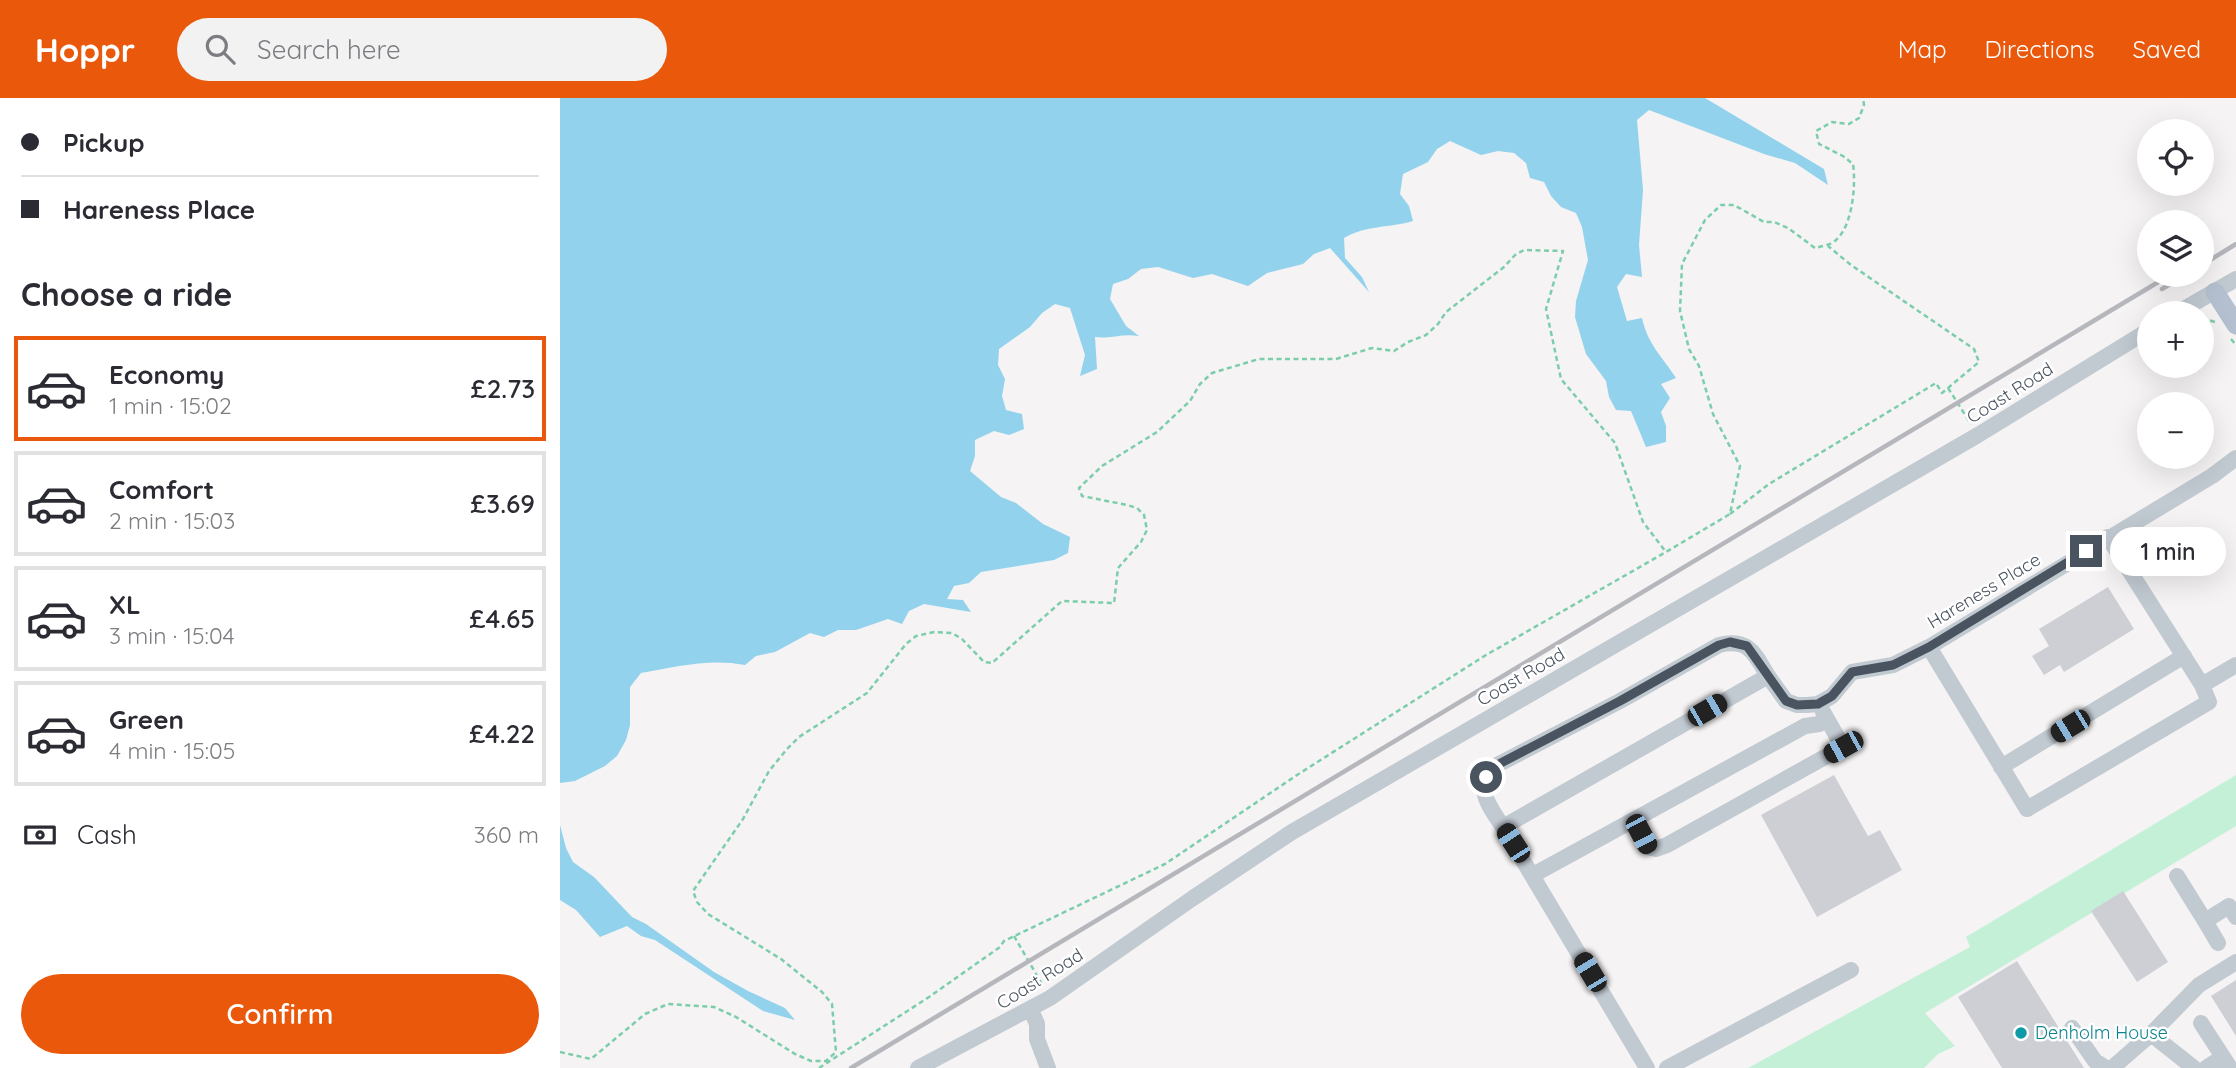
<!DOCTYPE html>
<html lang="en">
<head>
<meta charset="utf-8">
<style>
  :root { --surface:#fff; --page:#f2f2f3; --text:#2b2b33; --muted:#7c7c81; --line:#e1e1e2; --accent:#ea580c }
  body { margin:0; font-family:Quicksand,sans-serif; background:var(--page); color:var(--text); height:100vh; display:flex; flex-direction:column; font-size:26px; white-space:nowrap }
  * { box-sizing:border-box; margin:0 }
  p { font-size:23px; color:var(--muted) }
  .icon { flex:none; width:38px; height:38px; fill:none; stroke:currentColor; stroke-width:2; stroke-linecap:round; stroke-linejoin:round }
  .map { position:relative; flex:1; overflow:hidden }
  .drawer { display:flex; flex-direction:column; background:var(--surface); width:560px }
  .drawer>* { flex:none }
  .hud { display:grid; align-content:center; height:154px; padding:0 21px; background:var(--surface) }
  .controls { position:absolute; left:1577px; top:21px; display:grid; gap:14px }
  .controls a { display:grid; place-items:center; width:77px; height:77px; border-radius:50%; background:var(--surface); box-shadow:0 7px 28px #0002; font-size:35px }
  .end { position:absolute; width:32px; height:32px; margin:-16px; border:9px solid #4a5460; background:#fff; box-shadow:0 0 0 4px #fff }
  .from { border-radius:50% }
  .bubble { position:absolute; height:49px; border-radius:24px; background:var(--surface); box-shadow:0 7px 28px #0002; font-size:23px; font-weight:600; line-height:49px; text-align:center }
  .car { position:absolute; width:21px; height:42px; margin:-21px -10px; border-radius:9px; box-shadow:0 0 5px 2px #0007; background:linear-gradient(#222 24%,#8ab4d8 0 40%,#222 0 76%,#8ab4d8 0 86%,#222 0) }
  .hud b { display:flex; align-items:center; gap:24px; height:66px; font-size:26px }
  .hud b+b { border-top:2px solid var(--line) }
  .hud i { width:18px; height:18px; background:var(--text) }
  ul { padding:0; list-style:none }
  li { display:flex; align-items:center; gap:21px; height:105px; margin:0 14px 10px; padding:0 7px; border:4px solid var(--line); border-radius:0px }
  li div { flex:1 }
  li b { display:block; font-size:26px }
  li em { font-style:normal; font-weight:600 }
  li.active { border-color:var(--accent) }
  li>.icon { width:63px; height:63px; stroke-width:1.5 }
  h2 { padding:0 21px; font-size:32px; line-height:84px }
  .pay { display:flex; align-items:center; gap:18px; height:77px; padding:0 21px; font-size:26px }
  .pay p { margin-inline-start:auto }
  .button { display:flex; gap:14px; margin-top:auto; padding:14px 21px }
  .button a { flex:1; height:80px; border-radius:42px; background:var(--accent); color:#fff; font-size:28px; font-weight:600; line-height:80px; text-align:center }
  header { display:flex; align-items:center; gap:42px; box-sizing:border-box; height:98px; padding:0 35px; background:var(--accent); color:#fff }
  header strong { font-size:33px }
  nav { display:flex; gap:38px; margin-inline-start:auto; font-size:24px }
  .search { width:490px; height:63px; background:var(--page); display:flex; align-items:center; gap:18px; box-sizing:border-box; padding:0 24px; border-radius:38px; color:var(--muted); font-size:26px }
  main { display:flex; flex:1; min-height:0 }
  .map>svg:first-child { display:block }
</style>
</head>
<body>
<header>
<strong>Hoppr</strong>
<div class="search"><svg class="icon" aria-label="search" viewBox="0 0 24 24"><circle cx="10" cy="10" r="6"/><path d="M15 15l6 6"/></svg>Search here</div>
<nav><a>Map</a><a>Directions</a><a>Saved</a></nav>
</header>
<main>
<section class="drawer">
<div class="hud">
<b><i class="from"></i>Pickup</b>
<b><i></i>Hareness Place</b>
</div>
<h2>Choose a ride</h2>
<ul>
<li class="active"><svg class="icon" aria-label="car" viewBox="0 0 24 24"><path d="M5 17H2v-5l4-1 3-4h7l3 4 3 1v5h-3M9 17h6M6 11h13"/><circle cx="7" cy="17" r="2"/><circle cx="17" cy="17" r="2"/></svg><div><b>Economy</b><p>1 min · 15:02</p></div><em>£2.73</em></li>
<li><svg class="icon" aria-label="car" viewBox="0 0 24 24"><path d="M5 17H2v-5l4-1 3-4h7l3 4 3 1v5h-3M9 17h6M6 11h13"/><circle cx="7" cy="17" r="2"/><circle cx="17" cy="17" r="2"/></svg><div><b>Comfort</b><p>2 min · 15:03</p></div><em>£3.69</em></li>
<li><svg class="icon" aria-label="car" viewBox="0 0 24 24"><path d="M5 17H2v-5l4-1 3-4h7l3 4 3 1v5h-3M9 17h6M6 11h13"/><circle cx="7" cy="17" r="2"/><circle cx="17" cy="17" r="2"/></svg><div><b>XL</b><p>3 min · 15:04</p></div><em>£4.65</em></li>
<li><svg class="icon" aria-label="car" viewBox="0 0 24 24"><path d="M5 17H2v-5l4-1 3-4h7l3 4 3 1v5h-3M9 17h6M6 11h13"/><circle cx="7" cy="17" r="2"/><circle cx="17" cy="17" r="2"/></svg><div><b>Green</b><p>4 min · 15:05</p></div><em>£4.22</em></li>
</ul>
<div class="pay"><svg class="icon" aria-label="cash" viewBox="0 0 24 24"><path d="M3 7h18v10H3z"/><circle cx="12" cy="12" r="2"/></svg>Cash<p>360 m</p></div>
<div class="button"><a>Confirm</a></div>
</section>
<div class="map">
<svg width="1676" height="970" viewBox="0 0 1676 970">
  <rect width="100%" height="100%" fill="#f5f3f3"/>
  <path fill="#c4f0d8" d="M1676,677V728L1365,915L1395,948L1378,956L1364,970H1188L1410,849L1406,839Z"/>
  <path fill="#92d2ec" d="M0,0H1145L1264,71L1268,87L1235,65L1204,56L1089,12L1077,22L1083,92L1079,147L1082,179L1066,176L1057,189L1067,223L1082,220C1088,247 1102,258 1116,280L1101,286L1110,300L1101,314L1106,328V344L1086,349L1071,313L1056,312L1049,299L1046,283L1026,256L1015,219L1016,203L1028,162L1022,129L1016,115L1001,109L991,98L984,84L970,80L966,65L954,55L938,53L921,57L890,43L877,51L868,64L843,76L840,96L849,108L853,123C830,130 806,127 784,140L785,160L802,179L809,194L770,150L754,156L743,166L707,175L688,188L652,176L633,180L598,169L581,171L568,181L553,186L550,201L566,228L579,238C562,235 551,241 535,239L537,271L520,278L525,257L510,210L495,206L482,215L470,229L439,251L438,267L445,281L442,298L446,312L462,316L464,331L449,337L434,333L415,342V358L410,373L441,399L456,405L483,426L510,439L508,455L494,462L421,474L409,485L394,488L387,501L403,502L411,514L364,506L349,513L342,526L328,521L296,532H278L264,539L250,535L215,554L196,558L185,567C150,560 115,569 81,575L70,589V627L66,642L57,658L45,668L15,683L0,685Z
    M0,727L6,750L13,764L34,779L72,819L86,826L154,874L188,893L225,910L235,922L203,913L95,842L81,838L67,828L40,839L16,812L0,802Z"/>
  <path fill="#cdcfd5" d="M1548,489L1574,531L1504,574L1500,567L1484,577L1472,558L1489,548L1479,531Z
    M1274,677L1308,738L1320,732L1342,772L1257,819L1201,717Z
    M1563,793L1608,864L1577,884L1531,813Z
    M1457,863L1524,970H1442L1398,899Z
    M1676,882V938L1651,898Z"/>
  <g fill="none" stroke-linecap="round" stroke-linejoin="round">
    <path stroke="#7cceab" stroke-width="2.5" stroke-dasharray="5 3.5" stroke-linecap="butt" d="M1642,220L1655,224
      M1671,241L1676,247
      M1388,290L1411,326
      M1170,416L1209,386L1376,285L1382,295L1419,264L1414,251L1291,167L1268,148
      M454,838L483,888
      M0,954L31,961L85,916L108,906L154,909L176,919L235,956L251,963H266L276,954L272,906L262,894L221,861L148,816L137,804L133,793L183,721L209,673L227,651L239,639L307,595L346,546L356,538L374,534L392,535L402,541L424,564L432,565L502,503L554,505L558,470L581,444L587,432L584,417L577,410L567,407L522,398L519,390L542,368L597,334L630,303L640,286L652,275L699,261H776L812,250L834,253L848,244L866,237L878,226L886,214L944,169L955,157L964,152L1003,153L986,211L1001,281L1055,345L1083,424L1106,454L1170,416L1180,368L1153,316L1139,268L1129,251L1120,213L1122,166L1145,122L1161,107H1174L1204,124H1214L1228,130L1255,150C1262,148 1271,147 1276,142C1293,127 1296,86 1293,66L1283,58L1259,46L1256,33L1272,24L1289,26L1299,20L1304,7L1303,0
      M259,970L369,899L440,849L444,843L605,766L737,677L926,557L1106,454"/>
    <path stroke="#c1c9d1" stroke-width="16" d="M1617,215L1676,181
      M1369,549L1467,711L1649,604L1642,587L1548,439
      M1642,587L1676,567
      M1441,669L1624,558
      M1074,723L1088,749L1096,751L1107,747L1283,649L1263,614
      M943,729C929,708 910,685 939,666L1060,603L1159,547C1189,540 1194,555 1208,578
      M973,777L1245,628L1259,626L1267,622
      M1617,778L1645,823L1669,808L1676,819
      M1645,823L1658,845
      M471,912L477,926V941L488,970
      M1641,925L1663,959
      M1512,930L1535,963L1546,970
      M1591,936L1634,970
      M358,970L490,900L633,800L732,734L1418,337L1589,232
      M1087,970L943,729L1208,578L1226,603L1237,607H1247L1258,606L1272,598L1292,574L1333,567L1369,549L1652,378L1676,360
      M1107,970L1291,872
      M1552,970L1591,936L1639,887L1676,864
      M1646,970L1663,959L1670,970"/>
    <path stroke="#b4c0d0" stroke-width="19" d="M1655,194L1676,227"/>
    <path stroke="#b5b7bd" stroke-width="4.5" d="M1642,167L1676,146
      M1602,191L1625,177
      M291,970L1610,177"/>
  </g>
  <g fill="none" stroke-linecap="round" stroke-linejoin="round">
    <path stroke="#4a5460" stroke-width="9" d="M926,679L930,672L939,666L1060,603L1159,547L1170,544L1187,548L1226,603L1237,607L1258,606L1272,598L1292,574L1333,567L1369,549L1526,453"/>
  </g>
  <circle fill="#0f9aa8" stroke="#fff" stroke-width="2.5" cx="1461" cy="935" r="7"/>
  <g text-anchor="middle" stroke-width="5" stroke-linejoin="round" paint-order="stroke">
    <g font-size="18" fill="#4a5460" stroke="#fff">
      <text transform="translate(1450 295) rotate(-32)" y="6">Coast Road</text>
      <text transform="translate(1424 493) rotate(-31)" y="6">Hareness Place</text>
      <text transform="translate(961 579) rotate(-30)" y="6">Coast Road</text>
      <text transform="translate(480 881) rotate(-32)" y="6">Coast Road</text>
    </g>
    <g font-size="18" fill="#0d838f" stroke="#fff" text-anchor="start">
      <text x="1475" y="941">Denholm House</text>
    </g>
  </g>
</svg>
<div class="controls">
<a><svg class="icon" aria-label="locate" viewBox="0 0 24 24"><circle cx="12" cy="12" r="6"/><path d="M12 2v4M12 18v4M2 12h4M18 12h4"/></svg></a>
<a><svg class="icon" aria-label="layers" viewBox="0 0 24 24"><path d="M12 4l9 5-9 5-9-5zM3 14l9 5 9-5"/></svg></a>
<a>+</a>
<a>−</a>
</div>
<i class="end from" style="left:926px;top:679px"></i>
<i class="end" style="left:1526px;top:453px"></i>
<div class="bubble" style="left:1550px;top:429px;width:116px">1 min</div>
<i class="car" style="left:1147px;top:612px;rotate:60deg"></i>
<i class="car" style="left:1510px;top:628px;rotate:239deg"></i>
<i class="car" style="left:1283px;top:649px;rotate:241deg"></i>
<i class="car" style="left:1081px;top:736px;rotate:152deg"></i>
<i class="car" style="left:953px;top:745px;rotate:327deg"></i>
<i class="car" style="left:1030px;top:874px;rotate:329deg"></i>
</div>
</main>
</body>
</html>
